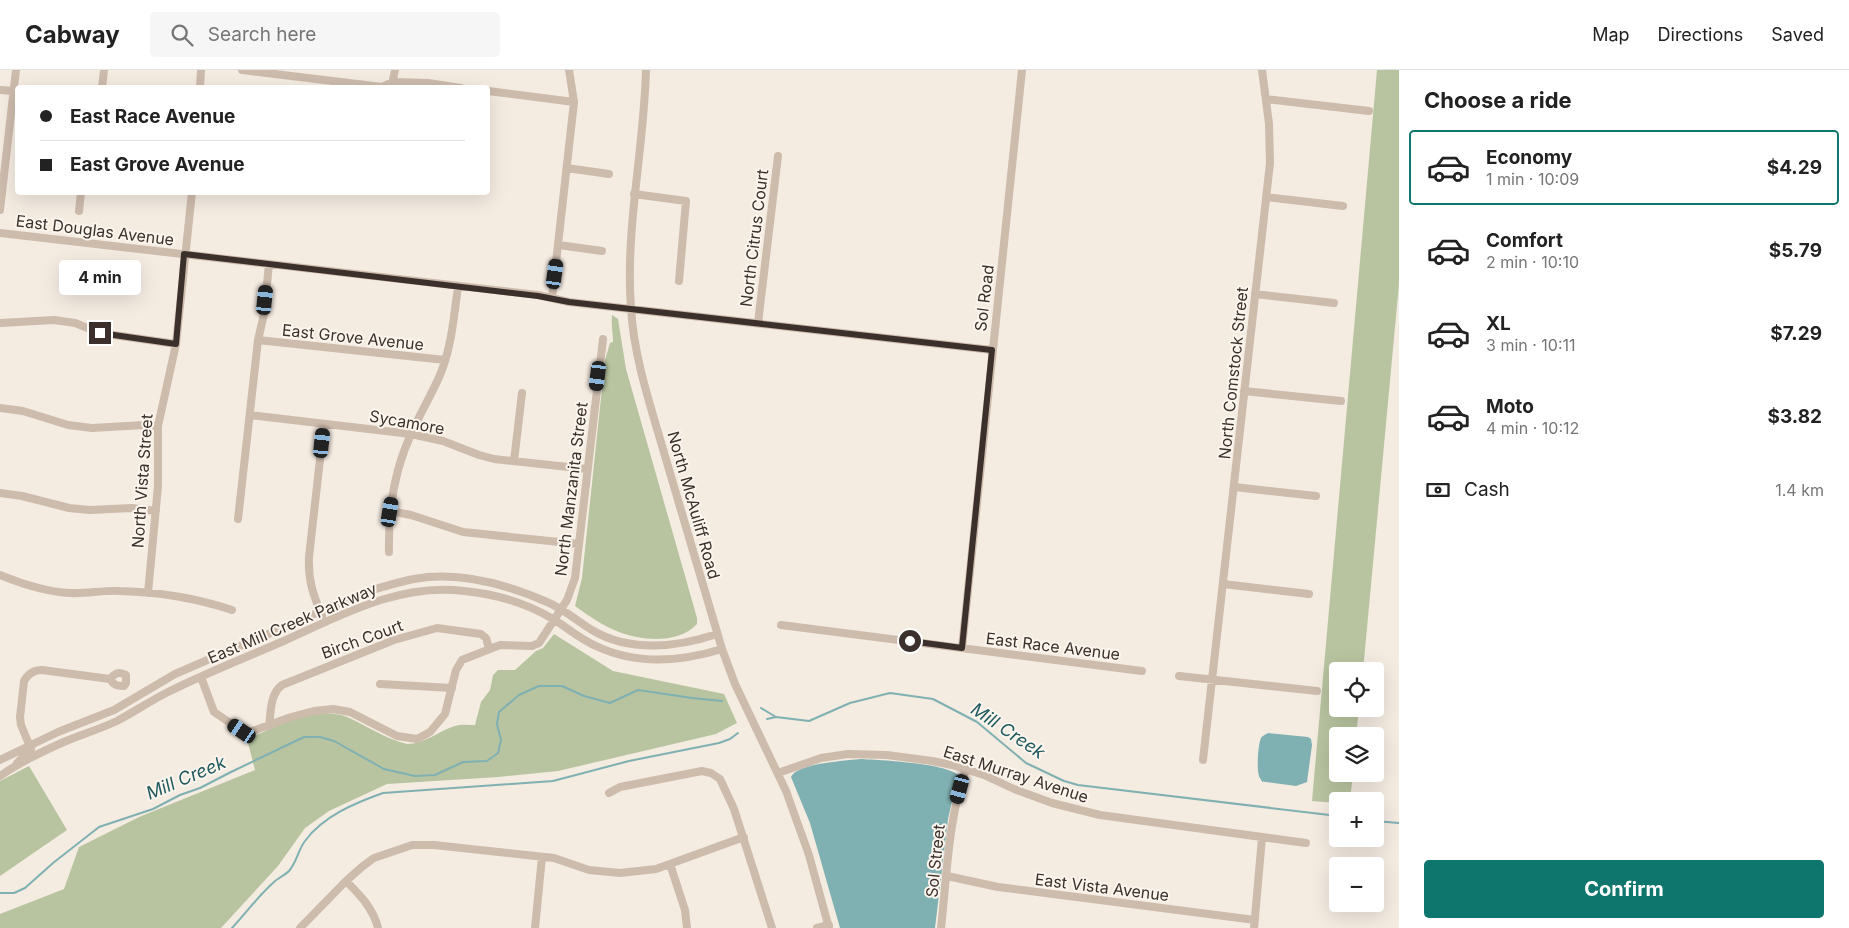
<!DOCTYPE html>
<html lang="en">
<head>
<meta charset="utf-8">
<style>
  :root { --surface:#fff; --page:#f6f6f6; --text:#222; --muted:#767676; --line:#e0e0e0; --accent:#0f766e }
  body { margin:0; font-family:Inter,sans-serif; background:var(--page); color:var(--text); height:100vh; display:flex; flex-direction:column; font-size:19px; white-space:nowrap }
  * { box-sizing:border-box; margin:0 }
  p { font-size:16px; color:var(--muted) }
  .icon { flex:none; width:28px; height:28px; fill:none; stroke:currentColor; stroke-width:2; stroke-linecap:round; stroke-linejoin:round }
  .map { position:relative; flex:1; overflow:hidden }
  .details { display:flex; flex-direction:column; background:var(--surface); width:450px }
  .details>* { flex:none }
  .top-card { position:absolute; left:15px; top:15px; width:475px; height:110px; border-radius:5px; box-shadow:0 5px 20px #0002; display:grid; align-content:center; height:110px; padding:0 25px; background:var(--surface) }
  .tools { position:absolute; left:1329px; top:592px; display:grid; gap:10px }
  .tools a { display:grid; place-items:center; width:55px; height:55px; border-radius:5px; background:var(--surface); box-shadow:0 5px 20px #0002; font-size:25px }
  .end { position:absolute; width:22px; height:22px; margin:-11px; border:6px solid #3b302b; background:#fff; box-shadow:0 0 0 2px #fff }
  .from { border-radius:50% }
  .bubble { position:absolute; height:35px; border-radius:5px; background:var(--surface); box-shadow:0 5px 20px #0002; font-size:16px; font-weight:700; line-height:35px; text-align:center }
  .car { position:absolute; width:15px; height:30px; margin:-15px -8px; border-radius:6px; box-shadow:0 0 4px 1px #0007; background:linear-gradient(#222 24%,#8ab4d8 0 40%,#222 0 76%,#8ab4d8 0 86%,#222 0) }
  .top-card b { display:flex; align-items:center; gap:18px; height:48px; font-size:19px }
  .top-card b+b { border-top:1px solid var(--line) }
  .top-card i { width:12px; height:12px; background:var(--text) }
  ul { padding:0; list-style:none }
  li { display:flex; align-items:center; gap:15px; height:75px; margin:0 10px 8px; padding:0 15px; border:2px solid transparent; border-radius:5px }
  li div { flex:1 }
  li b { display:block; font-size:19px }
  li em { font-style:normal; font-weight:700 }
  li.current { border-color:var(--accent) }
  li>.icon { width:45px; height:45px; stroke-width:1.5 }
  h2 { padding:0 25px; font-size:22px; line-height:60px }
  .pay { display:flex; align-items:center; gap:12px; height:55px; padding:0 25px; font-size:19px }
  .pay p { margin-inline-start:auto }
  .button { display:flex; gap:10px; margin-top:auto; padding:10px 25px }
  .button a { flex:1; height:58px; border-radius:5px; background:var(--accent); color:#fff; font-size:20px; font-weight:700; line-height:58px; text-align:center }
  header { display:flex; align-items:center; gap:30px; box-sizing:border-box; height:70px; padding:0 25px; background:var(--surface); border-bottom:1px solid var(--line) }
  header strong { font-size:24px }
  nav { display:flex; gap:28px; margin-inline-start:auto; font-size:18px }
  .search { width:350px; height:45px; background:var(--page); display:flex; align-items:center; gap:12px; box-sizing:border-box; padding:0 18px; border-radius:5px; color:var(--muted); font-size:19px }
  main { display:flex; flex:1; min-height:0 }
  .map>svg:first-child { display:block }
</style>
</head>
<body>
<header>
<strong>Cabway</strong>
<div class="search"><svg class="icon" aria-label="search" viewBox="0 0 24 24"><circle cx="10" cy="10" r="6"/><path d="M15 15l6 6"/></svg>Search here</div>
<nav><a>Map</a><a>Directions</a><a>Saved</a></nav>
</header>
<main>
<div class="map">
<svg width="1399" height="858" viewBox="0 0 1399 858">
  <rect width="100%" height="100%" fill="#f4ebe1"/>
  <path fill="#b8c4a0" d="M1377,0H1399V214L1363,601H1338V639H1359L1356,666H1338V704H1353L1350,731H1338L1337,733L1312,731Z
    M612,245L618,249L626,299L697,548V554C679,574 642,571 619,562C603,556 589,546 575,536L582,508L605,290L610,273L613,272C613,262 611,255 612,245Z
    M554,564L613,601L724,624L737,653L716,664L558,701L498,707L387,714L329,741L305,758L278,796L221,858H0V844L64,819L79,777L139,747L255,700L247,669C276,657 315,634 347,647C367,656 386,669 407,674C425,674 438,661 455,656C461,654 468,655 475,655L481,632L490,620L493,605L498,600H515L536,581L543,578Z
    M29,696L67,760L0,806V711Z"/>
  <path fill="#7fb0b2" d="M1268,663L1308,667L1311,669L1312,675L1307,712L1296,716L1266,712C1262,711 1262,712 1260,708C1256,703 1258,674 1261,668C1263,665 1265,665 1268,663Z
    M860,689C880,690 945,693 958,705L948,749L935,858H840L810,753L791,707C798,693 844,691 860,689Z"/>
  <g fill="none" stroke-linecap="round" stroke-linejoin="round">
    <path stroke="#7fb0b2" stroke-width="2" d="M761,638L776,647L809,651L850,633L890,623L933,629L977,652L1026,693L1064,711L1078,715L1338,746
      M767,649L776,647
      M1375,751L1399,753
      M0,823H14L25,818L53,793L99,757L153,739L180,725L200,718L231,702L304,667H320L334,671L384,699L415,706L435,705L463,692L487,691L498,683L501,670L497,654L499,642L519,625L539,616H562L584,626L610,633L638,620L692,628L722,631
      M232,858C246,843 259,825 274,812C278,808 285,805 289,801C297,792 298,780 305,771C323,746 355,733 383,723L553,711L629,691L719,673L730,669L738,663"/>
    <path stroke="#cdbbac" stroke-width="8" d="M242,0L382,17L393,12L428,13L461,18
      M646,0C644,80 625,158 631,238C634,289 651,337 665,386C684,450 703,514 722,579L735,614L786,721L809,785L829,858
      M392,15L395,0
      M102,18L104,0
      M200,18L201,0
      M0,20L14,21
      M488,21L574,32
      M1266,29L1369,41
      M567,98L609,104
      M634,124L686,131L679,211
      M1266,127L1343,136
      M0,140L16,0
      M79,141L81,122
      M0,163L538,225L569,232L992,280
      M559,175L602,181
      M1255,224L1334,233
      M552,228L574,32L569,0
      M0,253L54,250L75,253L100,263L176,274
      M758,253L778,86
      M258,270L445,290
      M1244,321L1341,331
      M0,338L23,341L68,355L92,358L144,355L158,356
      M250,345L411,364L443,371L479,385L494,389L587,399
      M514,391L522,323
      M1234,417L1316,426
      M0,423L22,426L69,438L90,440L132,438L156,441
      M390,441L411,445L463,462L579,474
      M238,449L258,270L264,244L269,194
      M389,482C388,440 394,400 412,362C421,341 434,321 442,300C452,273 454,245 458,217
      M0,505C22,514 46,522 70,523C87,524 103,520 120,521C158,522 196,528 232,540
      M1223,514L1309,524
      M148,523L158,416V356L176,274L192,122
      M322,546C313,524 308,511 309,487L324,354
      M781,555L1142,601
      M962,578L1022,0
      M1179,606L1317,621
      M201,607L214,642L242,661L250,662L291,647L314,641L333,639L350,642L397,666L417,669L430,662L445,644L456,600L462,590L500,575L532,576L539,573L567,530L575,508L603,269
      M380,614L452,618
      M269,656C271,642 270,624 282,615L394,570L437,558L481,564L486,568L489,578
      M0,690L58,662L114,640L175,604L366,522C382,517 398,512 414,509C459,501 506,514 547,532C564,539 577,551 592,560C630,583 678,577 717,564
      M1203,690L1270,93L1269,54L1262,0
      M17,693L31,679L21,655L20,647L24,611C28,604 33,600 42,600L110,609C114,615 116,616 124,616L126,613V605C119,601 115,603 110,609
      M778,703L821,688L848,684L887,685L932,691L952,695L984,705L1014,719L1052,733L1100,745L1306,773
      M0,706C20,692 43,681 66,671C83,664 100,659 117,651C134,642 150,631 168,622C206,603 247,587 286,570C343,544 400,513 464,521C496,524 526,533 553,549C568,558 580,569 596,576C636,595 680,592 722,579
      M609,723L620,717L702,701L711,703L720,709L734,739L772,858
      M670,794L685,840L687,858
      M947,806L998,817L1255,850
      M346,811C360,825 373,838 378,858
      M300,858L346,811L363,796L374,788L412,775H434L554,788L589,800L620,803L656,799L744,767
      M535,858L542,787
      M817,858L829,855
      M941,858C947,805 948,749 966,699
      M1254,858L1262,768"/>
  </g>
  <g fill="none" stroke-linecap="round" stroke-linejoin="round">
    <path stroke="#3b302b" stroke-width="6" d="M100,263L176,274L184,184L538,226L569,232L992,280L962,578L910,571"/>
  </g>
  <g text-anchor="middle" stroke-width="4" stroke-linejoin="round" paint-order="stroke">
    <g font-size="16" fill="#3b302b" stroke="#fbf5ee">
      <text transform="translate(95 160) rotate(7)" y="6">East Douglas Avenue</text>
      <text transform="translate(754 168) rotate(-83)" y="6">North Citrus Court</text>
      <text transform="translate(984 228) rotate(-83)" y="6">Sol Road</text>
      <text transform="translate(353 267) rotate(6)" y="6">East Grove Avenue</text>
      <text transform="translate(1233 303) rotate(-84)" y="6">North Comstock Street</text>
      <text transform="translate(407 352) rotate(10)" y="6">Sycamore</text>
      <text transform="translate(142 411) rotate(-86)" y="6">North Vista Street</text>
      <text transform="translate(571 419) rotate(-83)" y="6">North Manzanita Street</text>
      <text transform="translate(694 435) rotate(74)" y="6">North McAuliff Road</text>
      <text transform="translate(292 553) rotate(-23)" y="6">East Mill Creek Parkway</text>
      <text transform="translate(362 569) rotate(-20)" y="6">Birch Court</text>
      <text transform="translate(1053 576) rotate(7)" y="6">East Race Avenue</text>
      <text transform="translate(1016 704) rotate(18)" y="6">East Murray Avenue</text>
      <text transform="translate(935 791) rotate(-84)" y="6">Sol Street</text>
      <text transform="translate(1102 817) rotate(7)" y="6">East Vista Avenue</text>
    </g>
    <g font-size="18" font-style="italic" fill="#1f5a5e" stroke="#fbf5ee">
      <text transform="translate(1008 661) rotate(34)" y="6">Mill Creek</text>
      <text transform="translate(186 708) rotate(-23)" y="6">Mill Creek</text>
    </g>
  </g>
</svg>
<div class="tools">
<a><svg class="icon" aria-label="locate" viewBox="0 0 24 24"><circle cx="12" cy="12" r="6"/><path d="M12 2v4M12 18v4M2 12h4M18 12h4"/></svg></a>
<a><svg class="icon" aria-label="layers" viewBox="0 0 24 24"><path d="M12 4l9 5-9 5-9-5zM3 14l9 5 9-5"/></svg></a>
<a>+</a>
<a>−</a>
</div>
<i class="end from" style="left:910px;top:571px"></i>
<i class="end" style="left:100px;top:263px"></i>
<div class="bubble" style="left:59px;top:190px;width:82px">4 min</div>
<i class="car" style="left:555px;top:204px;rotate:8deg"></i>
<i class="car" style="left:265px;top:230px;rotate:6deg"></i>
<i class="car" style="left:598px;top:306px;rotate:187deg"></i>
<i class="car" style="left:322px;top:373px;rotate:6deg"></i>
<i class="car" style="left:390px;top:442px;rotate:9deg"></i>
<i class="car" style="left:242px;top:661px;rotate:304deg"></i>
<i class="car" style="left:960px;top:719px;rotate:195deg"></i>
<div class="top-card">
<b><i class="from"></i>East Race Avenue</b>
<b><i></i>East Grove Avenue</b>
</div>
</div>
<section class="details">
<h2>Choose a ride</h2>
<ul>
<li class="current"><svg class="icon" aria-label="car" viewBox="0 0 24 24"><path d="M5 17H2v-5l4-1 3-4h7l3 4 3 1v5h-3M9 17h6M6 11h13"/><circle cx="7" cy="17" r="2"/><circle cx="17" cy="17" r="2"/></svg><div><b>Economy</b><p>1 min · 10:09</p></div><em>$4.29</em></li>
<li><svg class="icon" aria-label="car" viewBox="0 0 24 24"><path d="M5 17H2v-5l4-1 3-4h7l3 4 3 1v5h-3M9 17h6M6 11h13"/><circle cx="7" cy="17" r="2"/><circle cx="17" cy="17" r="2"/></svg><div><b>Comfort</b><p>2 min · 10:10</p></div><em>$5.79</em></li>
<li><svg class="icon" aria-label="car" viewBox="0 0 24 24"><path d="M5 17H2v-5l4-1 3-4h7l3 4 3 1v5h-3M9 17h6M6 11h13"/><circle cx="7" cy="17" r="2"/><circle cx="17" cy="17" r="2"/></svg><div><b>XL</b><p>3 min · 10:11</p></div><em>$7.29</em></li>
<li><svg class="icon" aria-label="car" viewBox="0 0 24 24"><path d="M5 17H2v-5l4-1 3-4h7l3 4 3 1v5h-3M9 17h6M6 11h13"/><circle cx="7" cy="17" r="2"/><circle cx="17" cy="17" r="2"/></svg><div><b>Moto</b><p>4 min · 10:12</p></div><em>$3.82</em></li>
</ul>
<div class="pay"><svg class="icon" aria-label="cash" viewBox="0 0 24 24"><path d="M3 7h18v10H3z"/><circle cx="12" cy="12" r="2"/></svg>Cash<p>1.4 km</p></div>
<div class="button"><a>Confirm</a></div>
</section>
</main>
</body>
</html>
